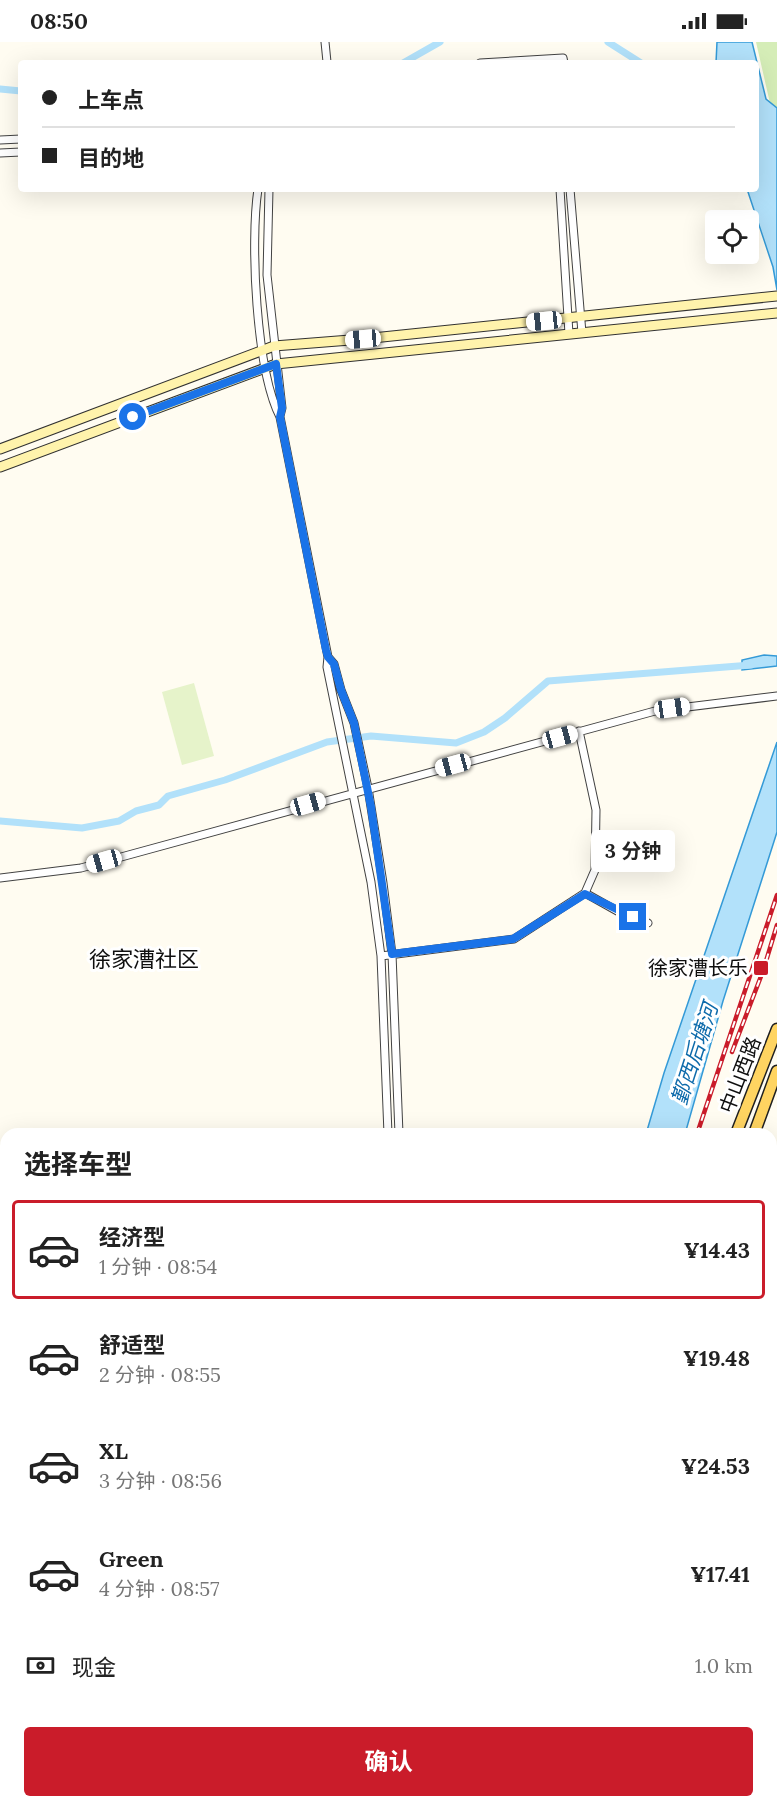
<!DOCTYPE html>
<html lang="zh">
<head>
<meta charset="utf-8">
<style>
  :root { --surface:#fff; --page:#f6f6f6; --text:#222; --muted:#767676; --line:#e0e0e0; --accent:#ca1c2a }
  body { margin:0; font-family:Lora,"Noto Sans SC",serif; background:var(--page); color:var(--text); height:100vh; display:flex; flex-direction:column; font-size:22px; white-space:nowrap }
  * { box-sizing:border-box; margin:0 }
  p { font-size:20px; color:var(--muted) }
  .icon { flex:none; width:33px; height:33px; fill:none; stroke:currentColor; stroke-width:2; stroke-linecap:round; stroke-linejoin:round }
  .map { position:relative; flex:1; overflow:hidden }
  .drawer { position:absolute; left:0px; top:1086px; width:777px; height:680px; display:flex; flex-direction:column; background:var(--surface); border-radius:18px 18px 0 0; box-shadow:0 6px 24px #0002 }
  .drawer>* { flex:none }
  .hud { position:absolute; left:18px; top:18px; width:741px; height:132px; border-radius:6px; box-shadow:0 6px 24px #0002; display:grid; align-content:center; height:132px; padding:0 24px; background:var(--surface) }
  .buttons { position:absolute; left:705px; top:168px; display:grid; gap:12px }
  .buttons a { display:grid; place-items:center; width:54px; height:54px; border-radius:6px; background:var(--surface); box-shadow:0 6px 24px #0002; font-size:30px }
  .end { position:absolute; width:27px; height:27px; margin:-14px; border:8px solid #1a73e8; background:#fff; box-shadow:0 0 0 3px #fff }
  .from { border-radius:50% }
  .bubble { position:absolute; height:42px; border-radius:6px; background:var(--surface); box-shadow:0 6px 24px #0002; font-size:20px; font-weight:700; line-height:42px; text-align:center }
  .car { position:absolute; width:18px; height:36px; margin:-18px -9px; border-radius:8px; box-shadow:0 0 4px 2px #0007; background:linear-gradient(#fff 24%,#345 0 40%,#fff 0 76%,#345 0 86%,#fff 0) }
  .hud b { display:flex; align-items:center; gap:21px; height:57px; font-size:22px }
  .hud b+b { border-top:2px solid var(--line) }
  .hud i { width:15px; height:15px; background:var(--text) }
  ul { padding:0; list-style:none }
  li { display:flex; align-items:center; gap:18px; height:99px; margin:0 12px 9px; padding:0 12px; border:3px solid transparent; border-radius:6px }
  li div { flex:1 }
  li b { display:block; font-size:22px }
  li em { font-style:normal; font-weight:700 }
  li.on { border-color:var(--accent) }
  li>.icon { width:54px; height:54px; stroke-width:1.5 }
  h2 { padding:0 24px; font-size:27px; line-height:72px }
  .pay { display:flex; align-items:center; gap:15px; height:66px; padding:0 24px; font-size:22px }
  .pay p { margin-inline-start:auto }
  .action { display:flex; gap:12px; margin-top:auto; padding:12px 24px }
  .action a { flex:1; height:69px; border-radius:6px; background:var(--accent); color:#fff; font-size:24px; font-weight:700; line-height:69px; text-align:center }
  .status { display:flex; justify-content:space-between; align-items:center; height:42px; padding:0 30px; background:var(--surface); direction:ltr }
  .status svg { height:16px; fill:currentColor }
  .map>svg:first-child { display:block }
</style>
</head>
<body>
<div class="status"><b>08:50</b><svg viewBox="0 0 49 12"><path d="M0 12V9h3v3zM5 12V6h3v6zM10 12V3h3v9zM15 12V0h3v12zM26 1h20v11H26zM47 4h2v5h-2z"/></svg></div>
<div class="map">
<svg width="777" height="1765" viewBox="0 0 777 1765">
  <rect width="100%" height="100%" fill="#fffcf1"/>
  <path fill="#d5edb7" d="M756,0H777V92Z"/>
  <path fill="#e6f3ca" d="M194,641L214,714L182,723L162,650Z"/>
  <path fill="#b2e1fa" stroke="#349ad7" stroke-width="1.5" d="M717,0H752L766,57L777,66V248L773,225L747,147H756V21H716Z
    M764,613L777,614V624L742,628V618Z
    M777,700V790L723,959L685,1092H646L664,1031Z"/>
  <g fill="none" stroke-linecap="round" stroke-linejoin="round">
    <path stroke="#b2e1fa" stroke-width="7" d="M608,0L641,21
      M403,21L440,0
      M0,47L21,49
      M0,779L82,786L119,779L136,769L159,763L168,754L225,738L327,700L371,694L456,701L484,690L505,676L548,639L751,623
      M0,1413L6,1411
      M771,1617H777"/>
    <g stroke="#424242" stroke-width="9">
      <path id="street" d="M325,0L327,20
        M480,21L563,16L564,21
        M0,98L21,97
        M0,111L21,110
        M258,147C250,200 256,328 280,375L328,615L327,625L371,840L381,914L388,1092
        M269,147L267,233L282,366L280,374
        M560,147L569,292
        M570,147L582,291
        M328,615L334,622L341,648L354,681L368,746L383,841L392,912L399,1092
        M0,836L81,826L655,669L777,654
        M585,851L619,870L648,881
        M381,914L514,897L585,851L595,828L596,768L579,689
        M0,1131H6
        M771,1361L777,1360
        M771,1605L777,1606
        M771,1718H777
        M0,1733L4,1749
        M678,1765V1760"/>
    </g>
    <g stroke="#313131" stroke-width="11">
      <path id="secondary" d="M0,407L274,304L363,297L777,254
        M0,425L276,322L777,271
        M0,1239L6,1252
        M0,1430L6,1428
        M0,1445L6,1443
        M0,1750L6,1749
        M404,1760L424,1765
        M454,1760L476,1765
        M0,1764L12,1760"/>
    </g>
    <g stroke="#202020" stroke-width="13">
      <path id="primary" d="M736,1092L777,987
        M754,1092L777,1029
        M504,1765L506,1760
        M522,1765L524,1760"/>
    </g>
    <use href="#street" stroke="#fff" stroke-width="7"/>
    <use href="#secondary" stroke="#fff3ac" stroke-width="9"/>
    <use href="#primary" stroke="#ffd461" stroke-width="10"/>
    <g stroke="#ca1c2a" stroke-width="4.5">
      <path id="rail" d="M732,1010L763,929L777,883
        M697,1092L777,853"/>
    </g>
    <use href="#rail" stroke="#fff" stroke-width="2" stroke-dasharray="7" stroke-linecap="butt"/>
  </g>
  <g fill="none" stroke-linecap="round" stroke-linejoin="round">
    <path stroke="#1a73e8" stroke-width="8" d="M133,375L276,322L282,366L280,375L326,608L328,615L334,622L341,648L354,681L371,765L392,912L513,897L585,852L633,875"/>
  </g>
  <rect fill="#ca1c2a" stroke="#fff" stroke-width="2" x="753" y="918" width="16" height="16" rx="3"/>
  <g text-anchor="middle" stroke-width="6" stroke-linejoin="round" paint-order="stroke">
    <g font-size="20" fill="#0f0f0f" stroke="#fff" text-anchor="end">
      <text x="748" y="933">徐家漕长乐</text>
    </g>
    <g font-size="20" fill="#0f0f0f" stroke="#fff">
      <text transform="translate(740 1033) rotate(-69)" y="7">中山西路</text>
    </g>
    <g font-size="21" font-style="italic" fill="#0e6bab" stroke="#fff">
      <text transform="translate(695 1012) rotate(-72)" y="7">鄞西后塘河</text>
    </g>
    <g font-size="22" fill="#0f0f0f" stroke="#fff">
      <text x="144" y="925">徐家漕社区</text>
    </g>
  </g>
</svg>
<div class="buttons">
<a><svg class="icon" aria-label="locate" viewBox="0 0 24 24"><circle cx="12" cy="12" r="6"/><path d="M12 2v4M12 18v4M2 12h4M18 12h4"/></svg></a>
</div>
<i class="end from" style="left:133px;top:375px"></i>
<i class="end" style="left:633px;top:875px"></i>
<div class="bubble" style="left:591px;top:788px;width:84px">3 分钟</div>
<i class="car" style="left:544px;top:279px;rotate:264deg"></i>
<i class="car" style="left:363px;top:297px;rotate:265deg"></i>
<i class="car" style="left:672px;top:666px;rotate:82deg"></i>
<i class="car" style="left:560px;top:695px;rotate:75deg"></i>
<i class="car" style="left:453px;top:723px;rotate:255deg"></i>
<i class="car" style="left:308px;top:762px;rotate:74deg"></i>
<i class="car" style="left:104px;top:819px;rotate:254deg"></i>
<div class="hud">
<b><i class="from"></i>上车点</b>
<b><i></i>目的地</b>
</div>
<section class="drawer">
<h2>选择车型</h2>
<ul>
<li class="on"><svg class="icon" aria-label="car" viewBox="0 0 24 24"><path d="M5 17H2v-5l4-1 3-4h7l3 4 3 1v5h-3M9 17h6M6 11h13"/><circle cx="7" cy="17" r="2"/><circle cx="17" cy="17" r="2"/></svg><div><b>经济型</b><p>1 分钟 · 08:54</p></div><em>¥14.43</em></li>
<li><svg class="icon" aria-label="car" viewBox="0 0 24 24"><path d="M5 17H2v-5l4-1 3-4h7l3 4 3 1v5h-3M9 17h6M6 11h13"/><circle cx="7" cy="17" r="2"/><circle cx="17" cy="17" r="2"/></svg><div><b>舒适型</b><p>2 分钟 · 08:55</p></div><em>¥19.48</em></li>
<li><svg class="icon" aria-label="car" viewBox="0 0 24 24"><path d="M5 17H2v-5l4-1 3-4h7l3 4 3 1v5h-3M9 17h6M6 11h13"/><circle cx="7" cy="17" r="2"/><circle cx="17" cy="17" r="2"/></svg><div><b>XL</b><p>3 分钟 · 08:56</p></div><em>¥24.53</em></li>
<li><svg class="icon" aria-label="car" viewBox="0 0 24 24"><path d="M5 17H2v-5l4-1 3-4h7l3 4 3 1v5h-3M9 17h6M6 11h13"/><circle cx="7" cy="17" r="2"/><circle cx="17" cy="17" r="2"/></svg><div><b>Green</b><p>4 分钟 · 08:57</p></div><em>¥17.41</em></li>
</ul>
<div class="pay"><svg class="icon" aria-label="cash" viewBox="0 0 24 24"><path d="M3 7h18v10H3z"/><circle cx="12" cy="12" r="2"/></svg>现金<p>1.0 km</p></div>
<div class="action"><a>确认</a></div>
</section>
</div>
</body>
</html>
